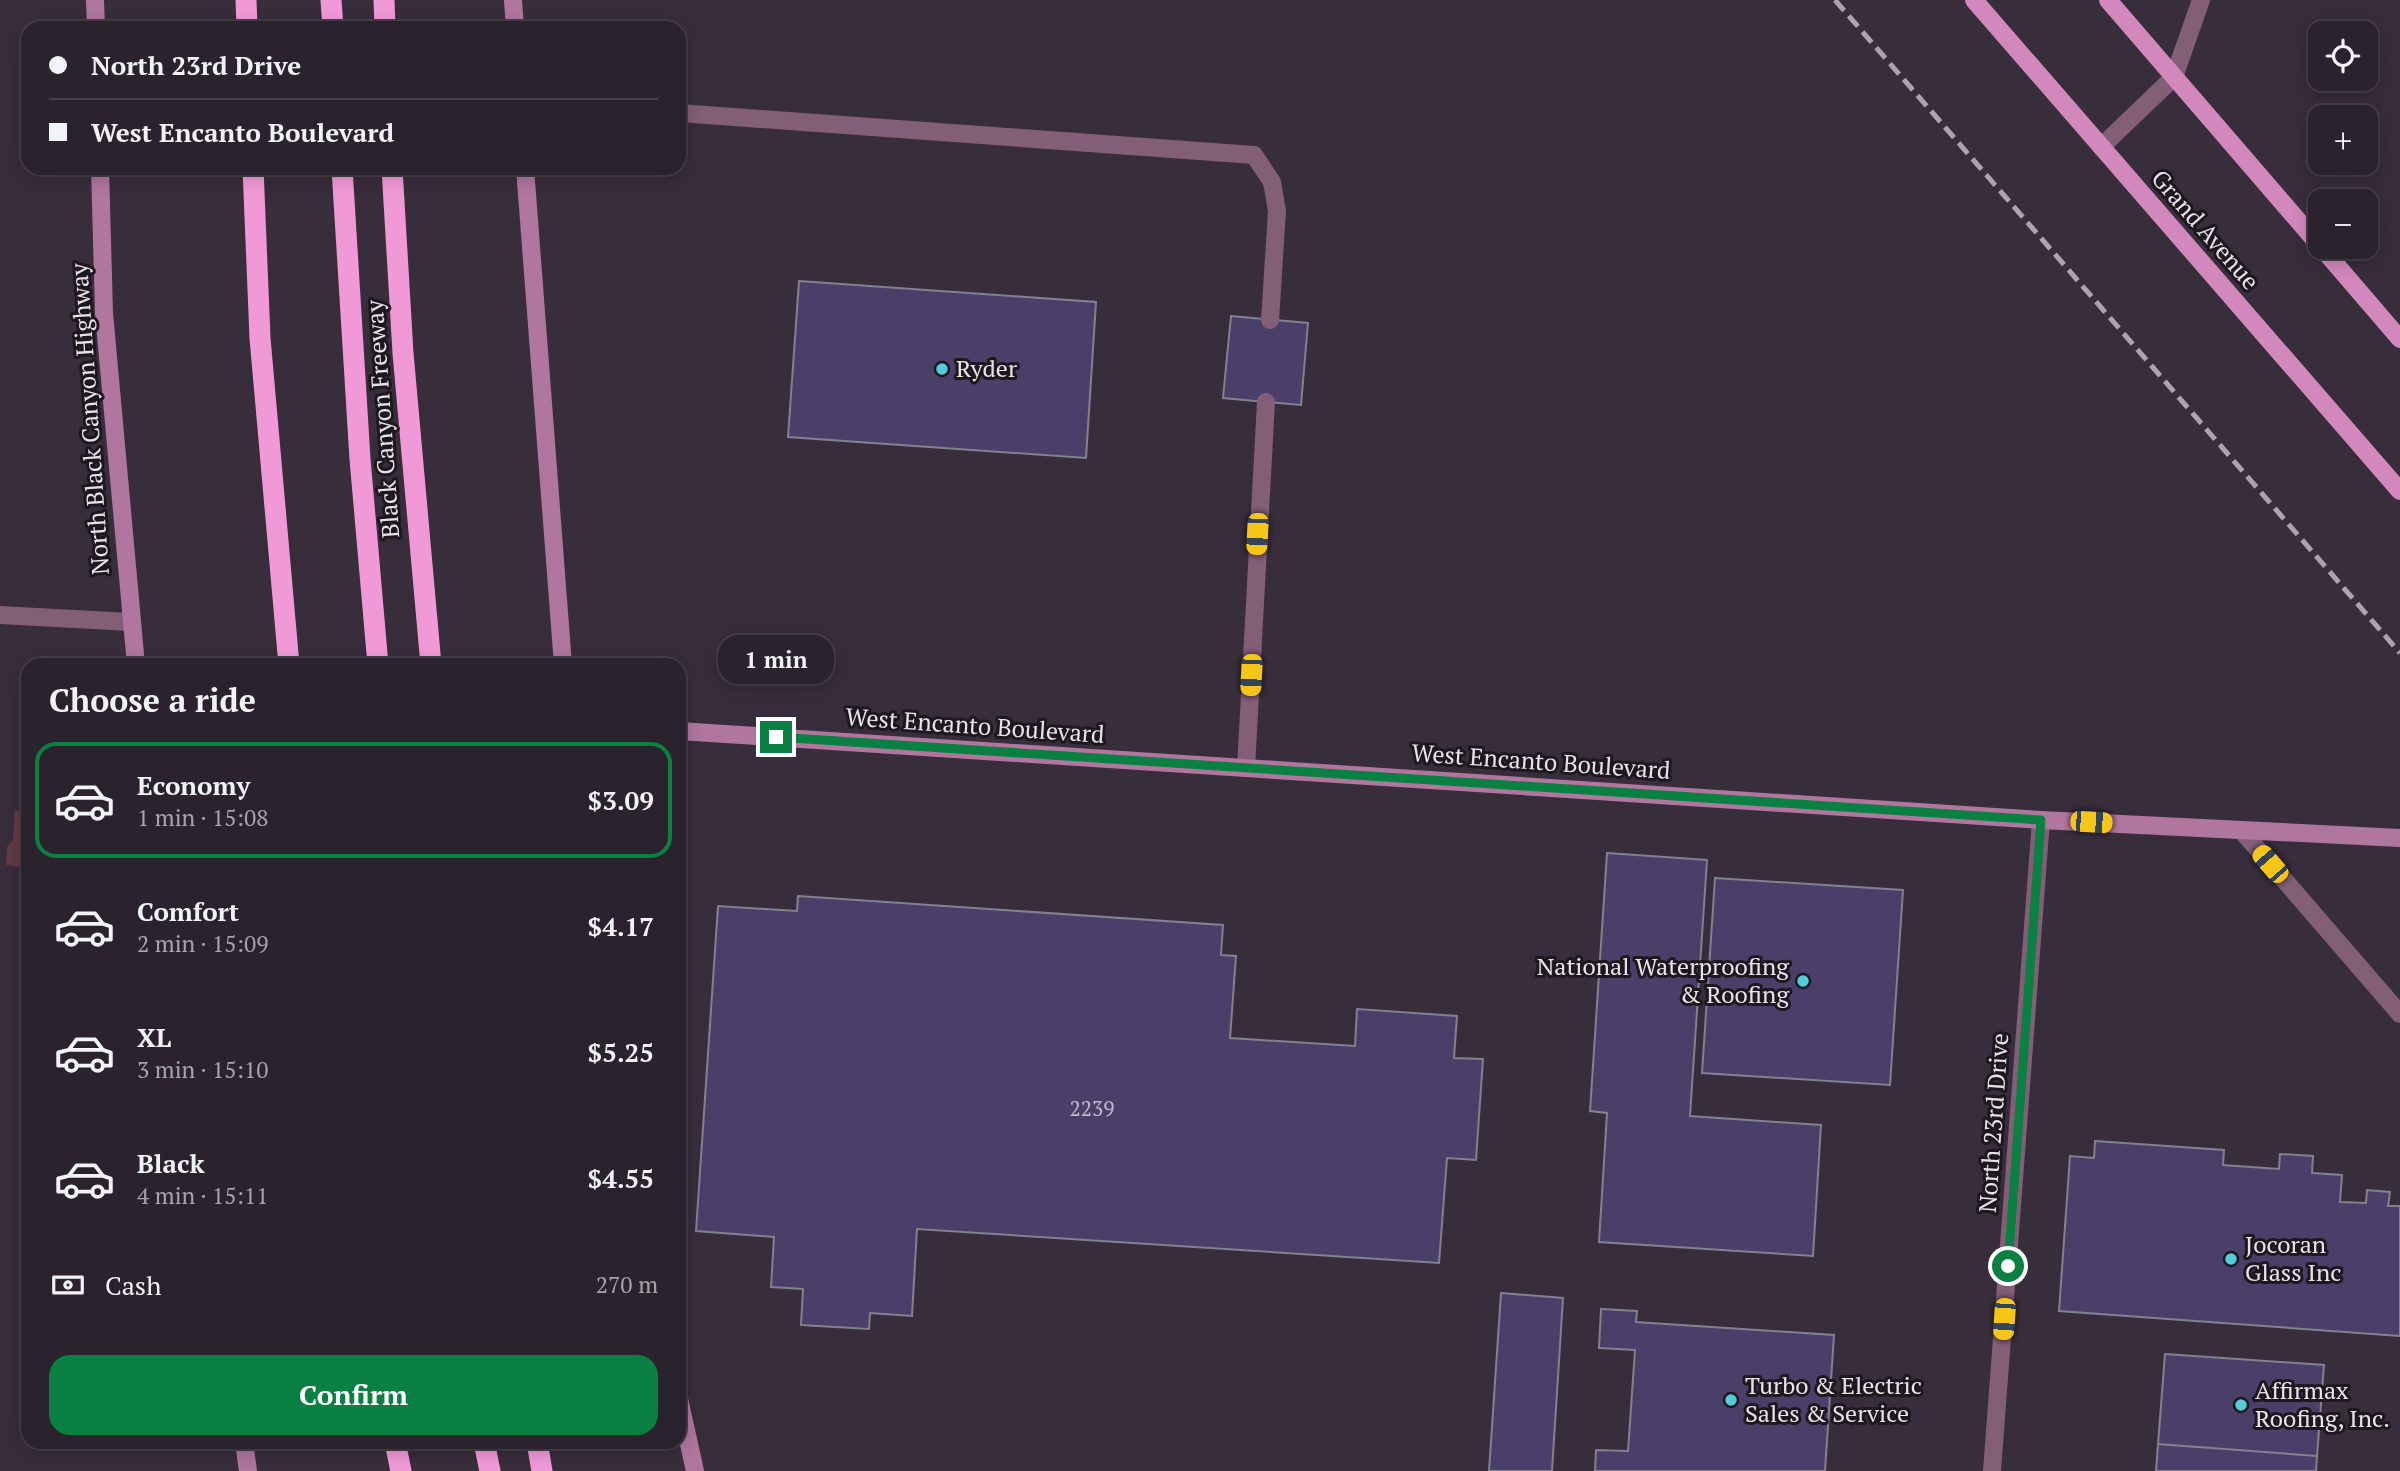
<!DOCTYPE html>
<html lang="en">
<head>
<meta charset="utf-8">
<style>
  :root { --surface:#2a222c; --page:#322a34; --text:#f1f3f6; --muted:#a5a4a9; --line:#463f48; --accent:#0b8043 }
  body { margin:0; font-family:"PT Serif",serif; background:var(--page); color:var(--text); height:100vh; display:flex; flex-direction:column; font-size:26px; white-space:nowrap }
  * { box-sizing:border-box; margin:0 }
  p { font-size:23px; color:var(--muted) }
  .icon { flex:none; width:38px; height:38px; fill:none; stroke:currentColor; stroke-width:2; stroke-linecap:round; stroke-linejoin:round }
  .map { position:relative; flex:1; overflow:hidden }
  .sheet { position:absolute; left:21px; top:658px; width:665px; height:791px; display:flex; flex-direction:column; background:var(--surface); border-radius:21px; box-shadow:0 4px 18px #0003,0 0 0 2px var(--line) }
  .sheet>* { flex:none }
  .guide { position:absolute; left:21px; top:21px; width:665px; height:154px; border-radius:21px; box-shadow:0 4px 18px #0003,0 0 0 2px var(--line); display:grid; align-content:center; height:154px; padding:0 28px; background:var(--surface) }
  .controls { position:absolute; left:2308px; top:21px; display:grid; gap:14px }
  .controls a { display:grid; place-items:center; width:70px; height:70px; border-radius:14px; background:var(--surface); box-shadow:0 4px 18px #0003,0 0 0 2px var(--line); font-size:35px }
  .end { position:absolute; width:32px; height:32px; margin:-16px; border:9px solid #0b8043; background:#fff; box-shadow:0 0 0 4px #fff }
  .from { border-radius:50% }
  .bubble { position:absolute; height:49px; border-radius:21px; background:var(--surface); box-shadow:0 4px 18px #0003,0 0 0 2px var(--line); font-size:23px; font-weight:600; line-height:49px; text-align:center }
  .car { position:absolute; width:21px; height:42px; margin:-21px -10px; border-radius:9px; box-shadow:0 0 5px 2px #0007; background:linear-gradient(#f5c518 24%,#345 0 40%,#f5c518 0 76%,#345 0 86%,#f5c518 0) }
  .guide b { display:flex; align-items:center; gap:24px; height:66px; font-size:26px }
  .guide b+b { border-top:2px solid var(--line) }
  .guide i { width:18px; height:18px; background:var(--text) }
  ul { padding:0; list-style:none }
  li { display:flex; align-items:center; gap:21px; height:116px; margin:0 14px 10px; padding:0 14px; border:4px solid transparent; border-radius:21px }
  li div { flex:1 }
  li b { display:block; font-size:26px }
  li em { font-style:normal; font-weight:600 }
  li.active { border-color:var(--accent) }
  li>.icon { width:63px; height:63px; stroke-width:1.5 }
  h2 { padding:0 28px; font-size:32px; line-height:84px }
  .pay { display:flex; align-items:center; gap:18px; height:77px; padding:0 28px; font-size:26px }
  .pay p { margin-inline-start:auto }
  .cta { display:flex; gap:14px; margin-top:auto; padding:14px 28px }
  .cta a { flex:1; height:80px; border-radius:21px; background:var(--accent); color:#fff; font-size:28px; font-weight:600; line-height:80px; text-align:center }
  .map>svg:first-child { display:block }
</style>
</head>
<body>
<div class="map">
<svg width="2400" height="1471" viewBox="0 0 2400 1471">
  <rect width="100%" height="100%" fill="#382d3b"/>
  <path fill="#613b47" d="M15,810C36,816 28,850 28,868L6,865L7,847L13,839Z"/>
  <path fill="#4a3f69" stroke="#838092" stroke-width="2" d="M799,281L1096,302L1086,458L788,437Z
    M1231,316L1308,323L1301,405L1223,398Z
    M1607,853L1707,860L1690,1116L1821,1125L1813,1256L1599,1242L1607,1113L1590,1111Z
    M1715,878L1903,890L1890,1085L1702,1073Z
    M798,896L1223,925L1221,955L1236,956L1230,1038L1355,1046L1357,1009L1457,1016L1454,1058L1483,1059L1476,1160L1447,1158L1439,1263L917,1229L912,1316L870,1313L869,1329L801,1325L803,1289L771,1287L774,1237L696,1231L718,906L797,911Z
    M2095,1141L2224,1150L2223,1165L2279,1169L2280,1154L2313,1156L2312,1173L2342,1175L2340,1202L2366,1203L2367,1190L2390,1192L2388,1206H2400V1336L2059,1311L2070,1156L2094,1158Z
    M1501,1293L1563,1298L1552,1471H1489Z
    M1601,1309L1637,1311L1636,1322L1834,1335L1825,1471H1595L1596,1450L1628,1451L1635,1350L1599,1348Z
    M2165,1354L2324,1365L2317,1456L2158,1444Z
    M2158,1444L2317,1456L2316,1471H2156Z"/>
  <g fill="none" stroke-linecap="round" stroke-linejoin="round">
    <path stroke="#835e77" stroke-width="18" d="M679,113L1254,155L1272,182L1277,211L1270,320
      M1246,768L1266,402"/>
    <path stroke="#835e77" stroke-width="18" d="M2101,147L2174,77L2201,0
      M0,615L130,622
      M2242,831L2400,1014
      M1992,1471L2041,820"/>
    <path stroke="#b0769e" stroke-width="18" d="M95,0L96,28
      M513,0L515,28
      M100,168L104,313L136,665
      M525,168L563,665
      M679,731L2041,820L2400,838
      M679,1399L695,1471
      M244,1442L248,1471"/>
    <path stroke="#d288bc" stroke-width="18" d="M1974,0L2400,491
      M2108,0L2320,246
      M2321,247L2400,339"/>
    <path stroke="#f199d7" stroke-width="21" d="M246,0L247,28
      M331,0L333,28
      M384,0L385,28
      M253,168L260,338L289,665
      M342,168L360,459L378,665
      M392,168L403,353L431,665
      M395,1442L401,1471
      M484,1442L490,1471
      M537,1442L542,1471"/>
    <path stroke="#aca3ae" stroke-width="5" stroke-dasharray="14 7" stroke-linecap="butt" d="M1835,0L2400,653"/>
  </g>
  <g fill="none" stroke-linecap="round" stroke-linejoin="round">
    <path stroke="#0b8043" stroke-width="9" d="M776,737L2041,820L2008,1266"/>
  </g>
  <g fill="#53cbdb" stroke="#1c181e" stroke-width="2.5">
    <circle cx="942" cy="369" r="7"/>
    <circle cx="1803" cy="981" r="7"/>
    <circle cx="2231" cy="1259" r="7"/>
    <circle cx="1731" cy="1400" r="7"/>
    <circle cx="2241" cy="1405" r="7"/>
  </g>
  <g text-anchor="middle" stroke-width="6" stroke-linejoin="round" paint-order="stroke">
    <g font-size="21" fill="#c1b9ca">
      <text x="1092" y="1116">2239</text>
    </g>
    <g font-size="24" fill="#e9e2eb" stroke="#1c181e">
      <text transform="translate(2205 230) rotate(49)" y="8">Grand Avenue</text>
      <text transform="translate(90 419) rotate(-94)" y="8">North Black Canyon Highway</text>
      <text transform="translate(383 419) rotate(-94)" y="8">Black Canyon Freeway</text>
      <text transform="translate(975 726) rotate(4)" y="8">West Encanto Boulevard</text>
      <text transform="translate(1541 762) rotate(4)" y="8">West Encanto Boulevard</text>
      <text transform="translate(1994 1123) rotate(-86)" y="8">North 23rd Drive</text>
    </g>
    <g font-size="24" fill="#e9e2eb" stroke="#1c181e" text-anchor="start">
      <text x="956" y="377">Ryder</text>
      <text x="1789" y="975" text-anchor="end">National Waterproofing<tspan x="1789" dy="28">&amp; Roofing</tspan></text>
      <text x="2245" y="1253">Jocoran<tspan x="2245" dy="28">Glass Inc</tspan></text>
      <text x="1745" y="1394">Turbo &amp; Electric<tspan x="1745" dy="28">Sales &amp; Service</tspan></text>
      <text x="2255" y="1399">Affirmax<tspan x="2255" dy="28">Roofing, Inc.</tspan></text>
    </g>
  </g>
</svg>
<div class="controls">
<a><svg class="icon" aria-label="locate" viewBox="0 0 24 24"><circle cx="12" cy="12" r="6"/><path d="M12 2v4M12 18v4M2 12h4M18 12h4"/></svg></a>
<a>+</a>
<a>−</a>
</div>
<i class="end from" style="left:2008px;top:1266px"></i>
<i class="end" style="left:776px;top:737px"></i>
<div class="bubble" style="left:718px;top:635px;width:116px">1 min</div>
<i class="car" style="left:1257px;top:534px;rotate:183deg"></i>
<i class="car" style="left:1251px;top:675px;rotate:183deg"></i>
<i class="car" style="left:2091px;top:822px;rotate:93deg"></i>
<i class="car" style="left:2270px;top:864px;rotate:319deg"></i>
<i class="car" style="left:2004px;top:1319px;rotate:184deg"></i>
<div class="guide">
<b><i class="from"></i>North 23rd Drive</b>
<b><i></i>West Encanto Boulevard</b>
</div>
<section class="sheet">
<h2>Choose a ride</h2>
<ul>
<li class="active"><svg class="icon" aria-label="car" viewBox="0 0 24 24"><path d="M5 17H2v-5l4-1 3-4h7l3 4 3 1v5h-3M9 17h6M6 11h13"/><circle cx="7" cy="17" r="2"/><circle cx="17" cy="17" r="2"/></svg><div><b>Economy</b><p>1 min · 15:08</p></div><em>$3.09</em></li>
<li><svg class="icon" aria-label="car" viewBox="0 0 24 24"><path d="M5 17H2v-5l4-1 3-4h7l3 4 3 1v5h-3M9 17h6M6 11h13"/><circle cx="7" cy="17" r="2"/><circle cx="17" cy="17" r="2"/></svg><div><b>Comfort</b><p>2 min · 15:09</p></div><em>$4.17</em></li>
<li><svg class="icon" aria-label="car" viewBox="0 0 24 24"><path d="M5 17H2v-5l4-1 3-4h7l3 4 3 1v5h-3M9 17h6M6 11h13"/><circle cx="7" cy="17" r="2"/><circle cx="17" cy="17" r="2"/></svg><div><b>XL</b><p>3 min · 15:10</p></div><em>$5.25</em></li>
<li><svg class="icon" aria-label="car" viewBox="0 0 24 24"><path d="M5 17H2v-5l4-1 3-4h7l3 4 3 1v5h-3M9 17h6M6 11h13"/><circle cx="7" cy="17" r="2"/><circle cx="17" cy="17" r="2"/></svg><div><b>Black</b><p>4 min · 15:11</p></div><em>$4.55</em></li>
</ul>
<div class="pay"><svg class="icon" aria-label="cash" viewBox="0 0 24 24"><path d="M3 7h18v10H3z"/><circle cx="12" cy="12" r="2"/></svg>Cash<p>270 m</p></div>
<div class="cta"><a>Confirm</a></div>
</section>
</div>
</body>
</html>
